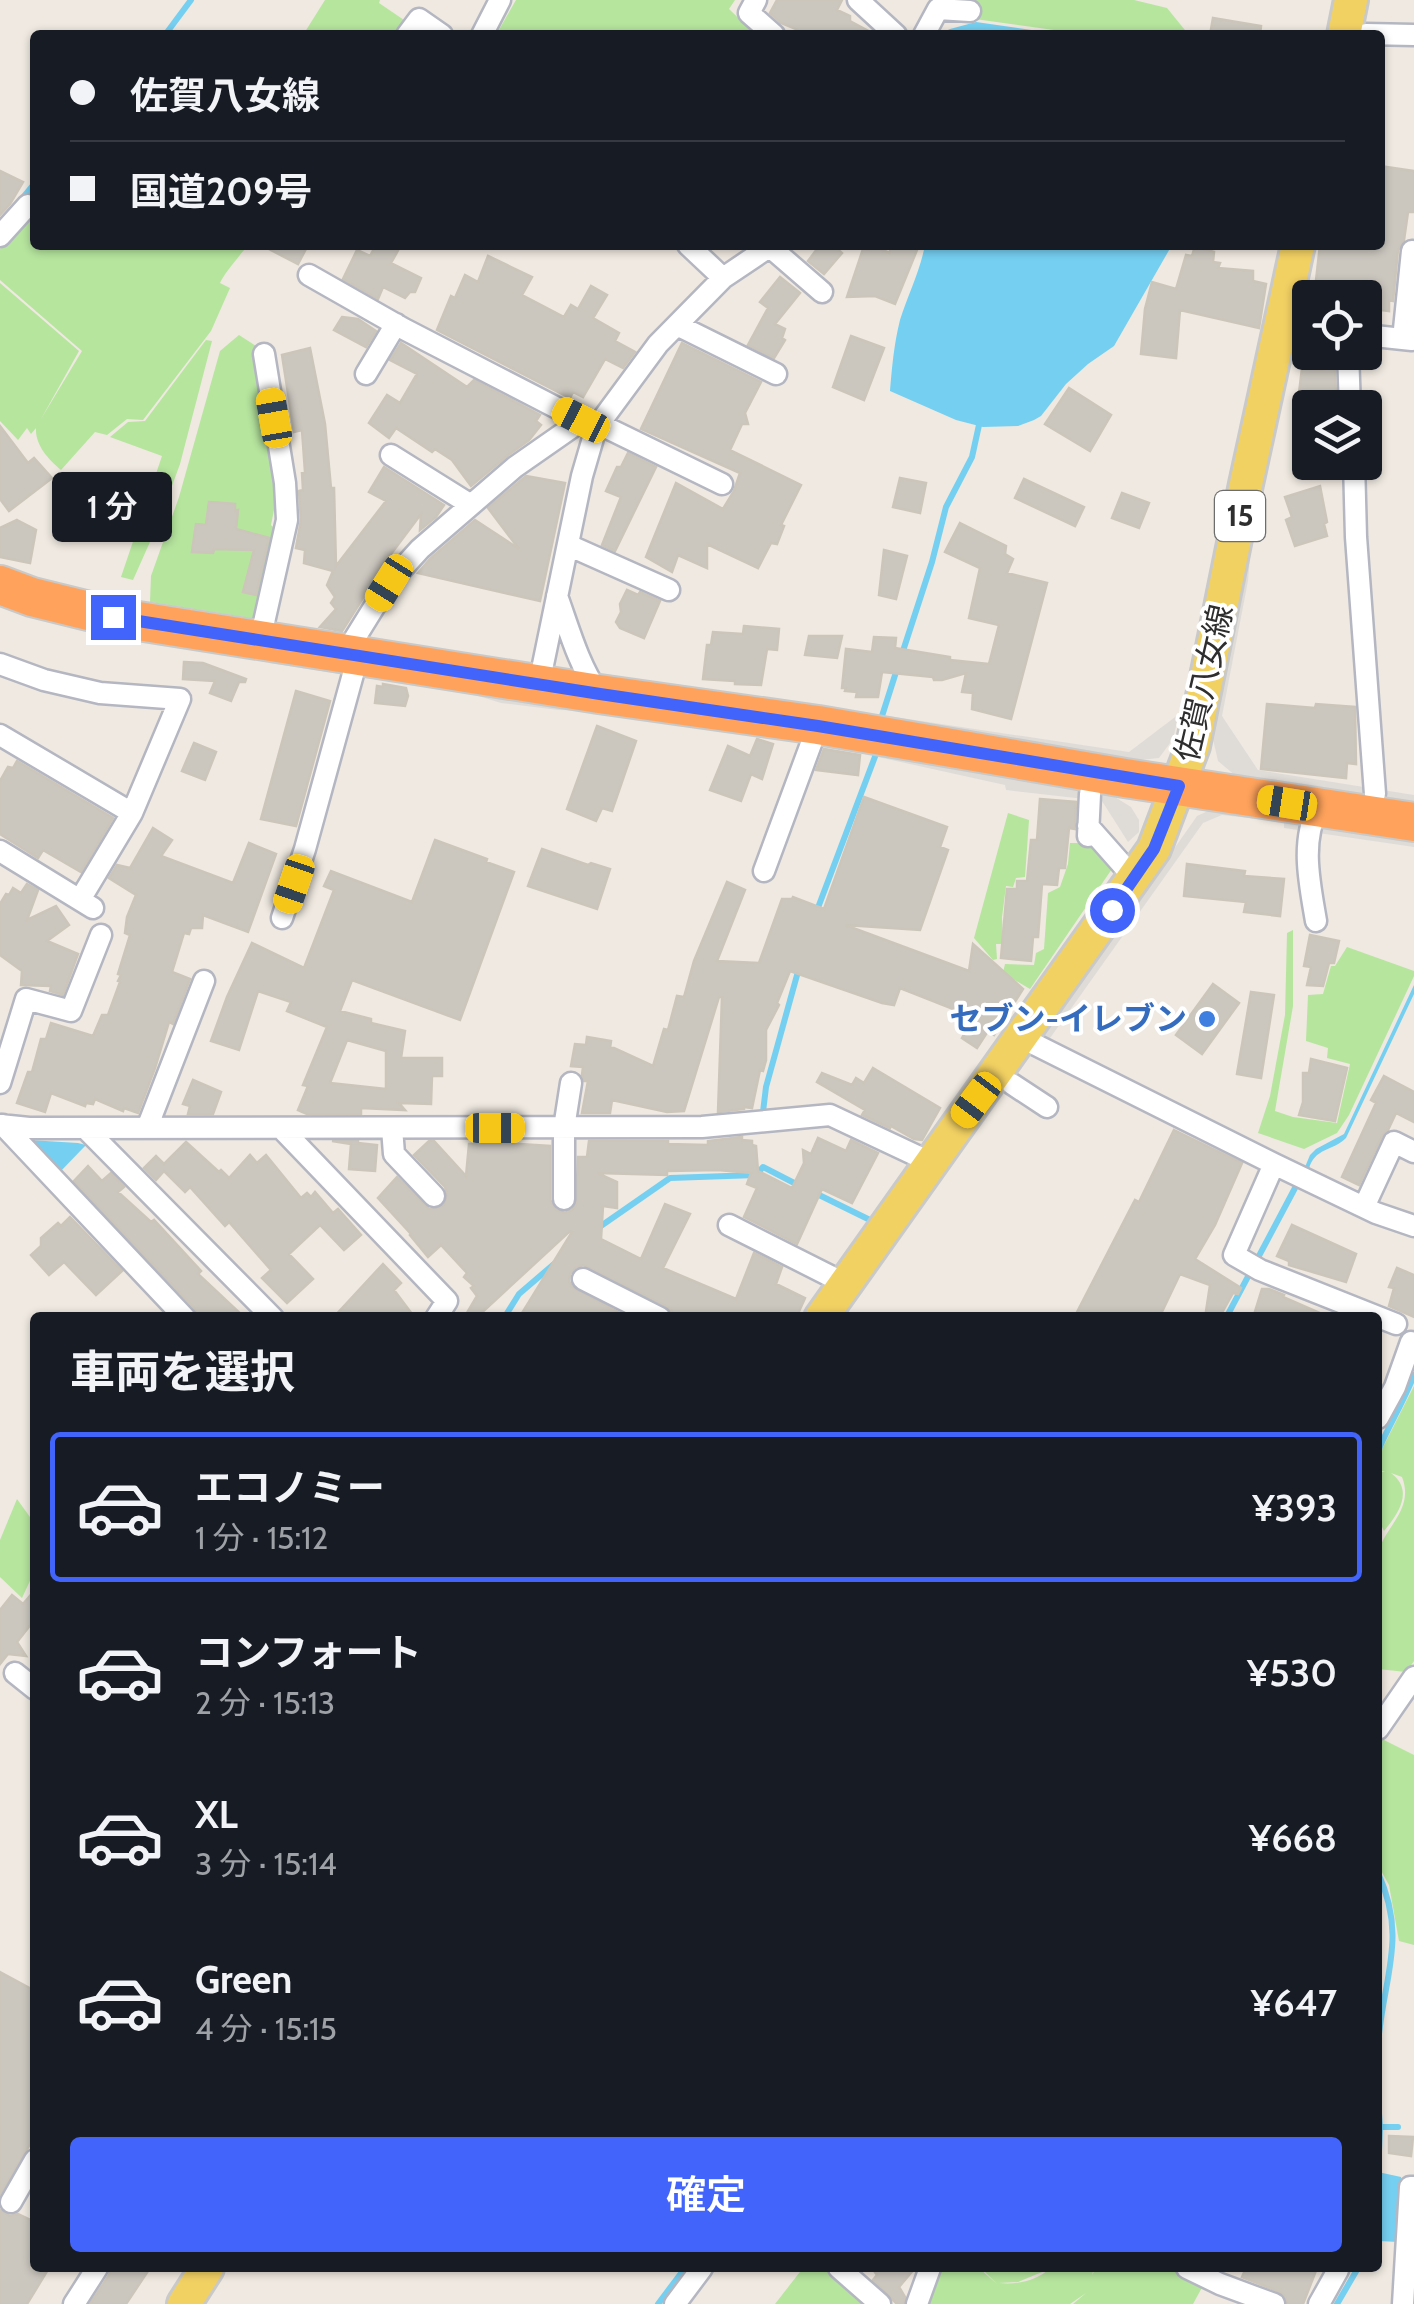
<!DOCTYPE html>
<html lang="ja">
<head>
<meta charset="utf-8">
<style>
  :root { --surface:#171b24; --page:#242831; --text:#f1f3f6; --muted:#9ea1a6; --line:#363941; --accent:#4264fb }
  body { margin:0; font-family:Cabin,"Noto Sans JP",sans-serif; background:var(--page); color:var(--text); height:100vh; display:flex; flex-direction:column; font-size:38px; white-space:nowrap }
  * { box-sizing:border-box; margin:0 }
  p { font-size:32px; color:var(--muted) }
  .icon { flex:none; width:55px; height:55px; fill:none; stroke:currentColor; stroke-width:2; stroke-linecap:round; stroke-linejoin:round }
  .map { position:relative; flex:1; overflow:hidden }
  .drawer { position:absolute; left:30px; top:1312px; width:1352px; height:960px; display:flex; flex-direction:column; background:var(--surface); border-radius:10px; box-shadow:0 2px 8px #0004 }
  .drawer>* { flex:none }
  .top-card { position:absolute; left:30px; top:30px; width:1355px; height:220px; border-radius:10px; box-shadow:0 2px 8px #0004; display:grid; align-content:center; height:220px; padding:0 40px; background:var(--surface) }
  .buttons { position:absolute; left:1292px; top:280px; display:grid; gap:20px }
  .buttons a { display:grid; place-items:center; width:90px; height:90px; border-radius:10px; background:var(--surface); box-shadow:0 2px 8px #0004; font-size:50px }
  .end { position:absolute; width:45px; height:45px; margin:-22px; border:12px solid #4264fb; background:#fff; box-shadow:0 0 0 5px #fff }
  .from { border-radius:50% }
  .bubble { position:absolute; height:70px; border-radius:10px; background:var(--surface); box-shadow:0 2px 8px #0004; font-size:32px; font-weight:600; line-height:70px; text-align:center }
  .car { position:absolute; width:30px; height:60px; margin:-30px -15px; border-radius:12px; box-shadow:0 0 8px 2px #0007; background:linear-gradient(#f5c518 24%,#345 0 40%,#f5c518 0 76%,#345 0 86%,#f5c518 0) }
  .top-card b { display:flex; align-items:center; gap:35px; height:95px; font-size:38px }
  .top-card b+b { border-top:2px solid var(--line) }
  .top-card i { width:25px; height:25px; background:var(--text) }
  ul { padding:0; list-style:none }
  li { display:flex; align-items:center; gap:30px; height:150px; margin:0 20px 15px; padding:0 20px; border:5px solid transparent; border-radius:10px }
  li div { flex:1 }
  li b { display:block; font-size:38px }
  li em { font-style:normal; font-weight:600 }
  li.current { border-color:var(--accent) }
  li>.icon { width:90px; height:90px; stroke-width:1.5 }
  h2 { padding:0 40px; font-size:45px; line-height:120px }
  .action { display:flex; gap:20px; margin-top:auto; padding:20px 40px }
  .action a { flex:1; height:115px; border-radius:10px; background:var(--accent); color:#fff; font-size:40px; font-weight:600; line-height:115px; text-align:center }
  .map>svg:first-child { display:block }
</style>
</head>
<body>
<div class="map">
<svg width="1414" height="2304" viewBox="0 0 1414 2304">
  <rect width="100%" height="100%" fill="#efe9e1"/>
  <path fill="#b6e59e" d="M325,0H380L379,3L426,35H303Z
    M516,0H735L729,9L756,35H496Z
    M947,0H1134L1167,8L1189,35H1090L975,19Z
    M33,211L35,212V245H248C241,254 223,275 220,283L230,288L211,331L143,420L127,419L107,435L95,432L61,470C48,459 35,445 36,428L31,434L27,428L18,440L0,421V283L79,351L41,419L82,351L0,280V249Z
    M239,335L256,346L278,490L271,525L277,531L256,619L150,602L151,576L179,497L220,351Z
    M206,340L212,341L180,464L158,524L133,580L121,577L162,456L110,437L128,422L145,421Z
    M1008,813L1029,820L1025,877L1016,878L1013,887L1006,886L1002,917L1003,944H996L997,959L993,960L974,938Z
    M1070,843H1096L1116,863L1030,989L1003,973L1005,964L1034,965L1036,953L1044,949L1048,893L1060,887L1068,864Z
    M1293,930V1006L1275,1111L1293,1117L1337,1123L1350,1064L1327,1058L1328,1048L1306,1041L1308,995L1323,994L1331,966H1335L1347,947L1414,971V976L1349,1115L1337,1133L1304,1149L1258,1133L1270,1096L1285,1015L1287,933Z
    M1414,1386V1661L1406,1672L1378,1669V1551C1388,1524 1414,1508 1402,1477L1391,1473C1414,1490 1399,1513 1384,1531L1378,1519V1474L1385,1471H1378V1457Z
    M17,1499L35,1524V1570L22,1598L0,1577V1540Z
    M1382,1739L1414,1755V1945L1399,1941L1389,1885L1378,1865V1746Z
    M803,2268H826L870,2304H775Z
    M937,2268H979L997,2284L981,2268L1044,2269L1042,2272L1018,2282L999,2283C1016,2285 1037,2281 1050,2268H1094L1092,2275L1096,2268H1171L1205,2282L1193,2304H1073L1086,2293L1070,2304H924Z"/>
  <path fill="#dfdcd8" d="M1252,534L1248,581L1222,716L1258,770L1414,795V805L1237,777L1218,761L1212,735Z
    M131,638L880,747L1015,779L1110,794L1131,807L1139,820V832L1128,842L1102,801L1006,790L1005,785L878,757V751L599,711L558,710L501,703L472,694L269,663L268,659Z
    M596,677L686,687L888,720V716L1129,752L1179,714L1173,739L1159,758L1131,761Z
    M1212,809L1414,836V847L1284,828V822L1222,815L1203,823L1048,1041L1045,1038V1033L1197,816Z"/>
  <path fill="#75cff0" d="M976,22L1066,35H936L950,29Z
    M925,245H1172L1114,346L1088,364L1066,384L1041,416L1034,420L1018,426L983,427L956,420L890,391C892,367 894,344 900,320C908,295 920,271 925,245Z
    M1414,985V994L1346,1138C1333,1151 1314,1148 1309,1169L1305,1167L1310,1155L1316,1149L1344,1134Z
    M29,1140L78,1143L86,1145L58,1174Z
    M1378,2172L1401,2177L1399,2242L1378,2241Z"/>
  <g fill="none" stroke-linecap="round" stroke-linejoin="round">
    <path stroke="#75cff0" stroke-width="6" d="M165,35L191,0
      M21,200L35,183
      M901,657L932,562L946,507L972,457L979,425
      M882,716L897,669
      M816,913L876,754
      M763,1112L766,1087L799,968
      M813,1192L870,1220
      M598,1228L670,1178L756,1175L763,1167L802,1187
      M504,1318L519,1294L554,1264
      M1226,1318L1295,1188
      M1378,1451C1389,1425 1404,1401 1414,1375
      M1378,1873C1408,1938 1383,1978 1378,2044
      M1378,2100L1380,2127L1378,2175
      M1380,2127H1398
      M658,2304L685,2268
      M1337,2304L1358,2268"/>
  </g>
  <path fill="#cbc7bf" stroke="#cbc5ba" stroke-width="2.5" fill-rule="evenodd" d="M777,0H842L837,10L850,16V21L876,35H793L796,29L781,23L770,13Z
    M1213,18L1261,26L1260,35H1210Z
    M1380,166L1414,171V212H1408L1404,240L1398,250L1393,301L1389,300V311L1365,308V298H1314L1320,245H1380Z
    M0,171L23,182L10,204L0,215Z
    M261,245H308L298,264Z
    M376,245H401L391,263L421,278L415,292H410L405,298L383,287L378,299L343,279L357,250L370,256Z
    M820,245H833L842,253L824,274L808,261Z
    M870,245L890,253V245H919L895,304L875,296L847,297L863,249L869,250Z
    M1195,246L1214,252L1213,262L1220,263L1218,268L1253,271V281L1266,284L1259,328L1180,310L1176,358L1141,354L1145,309L1152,282L1176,289L1186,255L1192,256Z
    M488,256L532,277L522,295L564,317L571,305L578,309L591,286L607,295L593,318L619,333L615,341L635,352L623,368L605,359L583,397L573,392L570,398L437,330L451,296L455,298L465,275L478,282Z
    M780,277L800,293L775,324L785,329L782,338L785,340L774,358L748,345L768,308L760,302Z
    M342,317L358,319L376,331L366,347L334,330Z
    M851,336L884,348L864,400L833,387Z
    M401,343L467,387L474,380L540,415L536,421L541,425L529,440L507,456L471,486L452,460L435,449L432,452L396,428L389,438L369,423L387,395L400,403L417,374L390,360Z
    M682,343L761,382L745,413L748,424H742L730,450L801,485L781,525L784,526L777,544L771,543L758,568L707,544V568L678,555L672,572L646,557L676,483L723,509L734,491L740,473L641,429Z
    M310,348L325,424L331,488H334L336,566L386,501L369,492L384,467L444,505L436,517L420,530L421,514L370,582L372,584L342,631L320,627L336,609L331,603L335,597L327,585L333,571L304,563L305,550L296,548L301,520L299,491L303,490L302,473L305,472L302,430L294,432L282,355Z
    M1325,356L1334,357L1336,394L1299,393L1302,368L1323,370Z
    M1069,388L1111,415L1090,451L1045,424Z
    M0,426L28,463L34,458L52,478L9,511L0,499Z
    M628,453L656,467L615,551L602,545L621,497L606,491L617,467H621Z
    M526,476L565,483L540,601L418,573L430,559L475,520L519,549L488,508Z
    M900,478L926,483L920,513L893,507Z
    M1024,479L1084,507L1075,526L1015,498Z
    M1320,486L1327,522L1324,524L1327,536L1295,546L1286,520L1292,517L1285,497Z
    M1122,493L1149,503L1139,528L1112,518Z
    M209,502L235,504V511L238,510L236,529L269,538L256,595L243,592L254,550L214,549L213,553L192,552L196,524L206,525Z
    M17,520L36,530L30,563L0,557V528Z
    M960,523L1006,546L1005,554L1013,559L1007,573L1047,583L1011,719L972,709L973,693L962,692L966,673L942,680H934L933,677L882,672L878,697H856L857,692L845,691L846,688H842L846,649L872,652L874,637L896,638L895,648L950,657V660L989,664L999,625L969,618L980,568L945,552Z
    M884,550L907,556L896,599L879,595Z
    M627,590L638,595L640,592L660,601L644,638L620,628L616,622L621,612L620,604Z
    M744,626L779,629L777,650L767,649L761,685L735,684V681L703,679L707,645H711L713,632L743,634Z
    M809,636H842L837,658L805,655Z
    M184,662L203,663L246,679L245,682H239L231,701L210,693L215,681L183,679Z
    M383,684L406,688L408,696L405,706L375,703L377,686L383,687Z
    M296,691L330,701L296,826L261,819Z
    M1267,704L1315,708L1316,704L1355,707L1356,764L1347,763L1346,778L1261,769Z
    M597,726L636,741L612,811L602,808L596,821L567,809Z
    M757,739L773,744L762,779L751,774L741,801L710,790L728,746L750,756Z
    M194,743L216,752L205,780L182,771Z
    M824,749L860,755L858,775L816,770Z
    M17,761L113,818L81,872L43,850L38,858L0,834V781L8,767L13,768Z
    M864,797L947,827L940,847L948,850L920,930L845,925L969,971L973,944L1023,989L994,1035L988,1031L977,1048L962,1038L967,1029L959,1024L966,1014L900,988L894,1005L882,1003L790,971L777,1003L779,1005L766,1030V1060L763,1071L760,1070L752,1108L744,1107V1109L718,1112L722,997H719L684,1111L667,1112L612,1100L610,1113H582L588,1081H584L582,1075L583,1067L571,1066L575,1044L586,1045L587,1037L611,1041L610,1048H614L653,1066L664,1029L668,1030L677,996L684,997L694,961L727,882L745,890L717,961L759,963L782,899H792L793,897L824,909Z
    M1040,799L1076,802L1075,829L1069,828L1065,868H1059L1057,885L1042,884L1038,937H1033L1031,961L1001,958L1007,889H1017V881H1027L1031,840H1037Z
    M153,828L172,840L161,856L233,883L249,843L276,854L248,932L203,915L202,928H191L189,934L184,933L172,972L190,979L173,1024L169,1022L155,1068L138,1113L124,1108L123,1111L95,1099L93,1104L86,1103L85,1106L51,1093L45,1112L17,1103L28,1072H32L41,1039H46L51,1023L93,1036L102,1015H108L120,982L118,981L121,975L118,974L130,935L125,933L127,917L136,895L109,878L117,865L130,868Z
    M435,840L487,859L486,862L514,872L460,1020L352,980L340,1011L371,1019V1023L405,1031L401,1058H442V1076H432L431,1104L399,1103L405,1110L361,1108V1114H307L298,1110L308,1086L303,1085L327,1027L287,1011L291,1002L258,991L239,1050L211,1041L227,997L252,943L304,968L334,890L324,886L331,871L412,902ZM347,1040L386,1051V1089L330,1083Z
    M542,849L588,865L591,863L610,869L597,909L528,886Z
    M1187,864L1245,871L1244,876L1284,879L1280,916L1244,912L1246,902L1184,896Z
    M27,884L38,890L27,920L56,906L69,925L47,941L78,954L63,995L50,991L51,986L21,985L22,971L0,955V904L6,894L9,895L13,888L21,893Z
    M1310,935L1339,941L1334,963H1329L1323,986L1307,985L1311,967L1304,966Z
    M1213,984L1239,1003L1202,1054L1176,1035Z
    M1251,992L1274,995L1261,1078L1237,1074Z
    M1311,1059L1347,1068L1335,1121L1299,1115L1303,1102V1073H1309Z
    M873,1068L940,1108L922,1140L914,1139L891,1126L890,1128L862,1115L865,1110L817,1082L822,1073L852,1085L856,1078L864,1083Z
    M1384,1076L1414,1092V1122L1396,1113L1388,1130L1382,1136L1359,1185L1342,1177L1376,1103L1371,1100Z
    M193,1080L221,1092L213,1114H188L190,1106L183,1104Z
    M1174,1130L1242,1163L1215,1225L1195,1259L1241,1288L1238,1294L1233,1293L1219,1318H1205L1210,1285L1180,1274L1159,1318H1074L1135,1200L1139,1202Z
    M742,1137V1140L752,1141V1145L756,1146L758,1171L792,1188L804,1163L803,1150L811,1154L818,1138L846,1151L851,1140L878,1153L852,1203L822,1189L797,1244L744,1217L757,1188L747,1184L751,1173L718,1170L667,1171V1175L597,1173L617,1182V1208L603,1206L601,1239L641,1259L665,1204L690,1214L663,1268L736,1299L754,1253L782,1267L776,1284L805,1298L796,1318H674L672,1311L666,1306L583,1265L575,1268L570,1274L569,1281L572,1287L629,1318H519L572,1232L570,1231L476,1318H464L477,1296L471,1288L474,1286L464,1277L467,1273L441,1245L428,1257L410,1235L411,1234L378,1198L397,1177L429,1209H436L444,1205L447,1194L445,1187L414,1155L429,1141H434L466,1176L469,1144H476V1141L550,1146V1200L556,1210L565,1213L572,1210L576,1205L578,1157H587L589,1141H668V1144L708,1145V1141Z
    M332,1141H358V1143L377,1145L375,1171L349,1169L351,1144Z
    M186,1142L219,1172L221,1170L229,1178L250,1155L257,1163L266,1155L301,1198L307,1193L311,1197L315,1192L333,1213L338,1209L361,1235L344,1250L320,1225L289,1254L313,1279L287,1303L262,1278L271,1270L229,1222L225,1226L190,1187L185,1192L164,1171L156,1180L144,1168L156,1156L164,1164Z
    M88,1166L102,1181L111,1173L124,1187L118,1192L151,1222L154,1220L201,1271L198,1274L245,1318H198L195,1309L74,1181Z
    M70,1217L122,1271L96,1295L64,1262L49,1275L31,1255L41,1246V1238L58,1223L61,1226Z
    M1292,1225L1356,1254L1346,1282L1289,1265V1261L1277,1256Z
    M383,1264L401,1283L394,1290L415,1318H333Z
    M1397,1268L1414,1275V1317L1389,1306L1394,1288L1389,1287Z
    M1262,1289H1269L1284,1295L1283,1297L1331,1318H1253Z
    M35,1590V1619L17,1642L26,1656L8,1654L0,1664V1610L12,1595L23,1604Z
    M0,1972L35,1991V2136L0,2194Z
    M1389,2136L1413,2137L1411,2156L1389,2153Z
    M0,2210L10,2216L18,2214L35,2222V2268H49L27,2304H0Z
    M111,2268H150L126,2304H90L109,2275Z
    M872,2268H915L899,2287L905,2297L904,2304H897L873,2280L877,2275Z
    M1246,2268H1317L1303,2304H1287L1285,2296L1280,2292L1242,2277Z"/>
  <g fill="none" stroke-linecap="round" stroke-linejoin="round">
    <g stroke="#b4b7c1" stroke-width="25">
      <path id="street" d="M756,0L749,13L774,35
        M858,0L896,35
        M1366,34L1414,35
        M407,35L419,19L442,35
        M482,35L500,0
        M924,35L938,9L970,11
        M0,236L28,205
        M688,245L723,278
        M770,247L822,292
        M309,275L404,329L590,425
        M677,325L776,374
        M1281,326L1310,329
        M1365,335L1412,340
        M1403,339L1412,251
        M1348,352L1350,408
        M366,374L396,324
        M599,424L722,484
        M391,455L471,505
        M1354,462L1356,537L1375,794
        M568,545L669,590
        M557,596C569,629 578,663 598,693
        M260,640L287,520L285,483L264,354
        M345,654L389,583L420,549L515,467L581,421
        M0,664L44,680L100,693L180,699L132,813
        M539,684L582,476L596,428L658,344L723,278L772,245
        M0,735L132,813L81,898
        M1088,826L1134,878
        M1088,836L1090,794
        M0,851L93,908
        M764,871L818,725
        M282,918L305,849L358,656
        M1316,921C1310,885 1300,842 1318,808
        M1022,1038L1274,1164L1376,1213L1414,1226
        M0,1083L26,999L71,1011L101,935
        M1012,1084L1047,1107
        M0,1125L29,1128L702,1127L830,1115L930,1162
        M3,1125L185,1318
        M85,1128L273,1318
        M147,1128L204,981
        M281,1128L447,1301L436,1318
        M392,1128L394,1154L434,1196
        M1274,1164L1234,1255L1260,1270L1396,1324
        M564,1199V1128L571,1083
        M1364,1207L1394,1142L1414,1152
        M729,1225L844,1283
        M583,1279L660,1318
        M1378,1418L1395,1387L1411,1342L1414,1343
        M15,1673L35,1689
        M1378,1729L1414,1677
        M11,2202L35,2160
        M839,2268L880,2304
        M1187,2268L1220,2284L1274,2304
        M74,2304L97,2268
        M675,2304L702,2268
        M917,2304L930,2268
        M1319,2304L1338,2270L1337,2268
        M1403,2304L1410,2187H1414"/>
    </g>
    <g stroke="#c9c9c9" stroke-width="38">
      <path id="primary" d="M1344,35L1351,0
        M821,1318L1154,849L1193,746L1246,484L1298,245
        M184,2304L207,2268"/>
    </g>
    <g stroke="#c9c9c9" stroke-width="42">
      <path id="highway" d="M0,585L32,597L113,617L599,694L818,725L1125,778L1414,822"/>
    </g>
    <use href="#street" stroke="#fff" stroke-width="20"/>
    <use href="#primary" stroke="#f2d163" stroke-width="32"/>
    <use href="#highway" stroke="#ffa35c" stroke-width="38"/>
  </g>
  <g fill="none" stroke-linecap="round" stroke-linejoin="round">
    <path stroke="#4264fb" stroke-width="12" d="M113,617L600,694L818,726L1179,786L1154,849L1112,910"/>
  </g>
  <circle fill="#3f7fe0" stroke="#fff" stroke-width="4" cx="1207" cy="1019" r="10"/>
  <g text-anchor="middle" stroke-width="8" stroke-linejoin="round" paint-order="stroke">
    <rect fill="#fff" stroke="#6d6d6d" stroke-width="2.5" x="1215" y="491" width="50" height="50" rx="8"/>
    <g font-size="30" font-weight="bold" fill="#2e2e2e">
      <text x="1240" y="526">15</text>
    </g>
    <g font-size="32" fill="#2e2e2e" stroke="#fff">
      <text transform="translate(1204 683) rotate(-77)" y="11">佐賀八女線</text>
    </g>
    <g font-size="32" font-weight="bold" fill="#366cbe" stroke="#fff" text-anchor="end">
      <text x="1187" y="1030">セブン-イレブン</text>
    </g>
  </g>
</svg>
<div class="buttons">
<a><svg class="icon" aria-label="locate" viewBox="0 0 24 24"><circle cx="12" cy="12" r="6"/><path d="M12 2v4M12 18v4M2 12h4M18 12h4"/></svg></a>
<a><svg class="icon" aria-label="layers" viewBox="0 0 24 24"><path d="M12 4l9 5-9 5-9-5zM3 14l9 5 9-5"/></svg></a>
</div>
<i class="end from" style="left:1112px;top:910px"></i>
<i class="end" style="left:113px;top:617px"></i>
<div class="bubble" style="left:52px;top:472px;width:120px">1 分</div>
<i class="car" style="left:274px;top:418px;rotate:350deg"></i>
<i class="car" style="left:581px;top:420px;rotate:297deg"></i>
<i class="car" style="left:389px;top:583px;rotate:212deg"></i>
<i class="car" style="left:1287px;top:803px;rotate:279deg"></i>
<i class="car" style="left:294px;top:884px;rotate:199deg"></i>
<i class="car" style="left:976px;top:1100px;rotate:217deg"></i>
<i class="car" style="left:495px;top:1128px;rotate:90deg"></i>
<div class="top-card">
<b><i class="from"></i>佐賀八女線</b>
<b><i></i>国道209号</b>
</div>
<section class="drawer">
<h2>車両を選択</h2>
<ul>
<li class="current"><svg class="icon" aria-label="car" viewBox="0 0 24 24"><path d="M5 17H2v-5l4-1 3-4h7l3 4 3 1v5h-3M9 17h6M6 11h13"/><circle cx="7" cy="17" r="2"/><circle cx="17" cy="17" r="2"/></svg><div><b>エコノミー</b><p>1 分 · 15:12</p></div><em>¥393</em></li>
<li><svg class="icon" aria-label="car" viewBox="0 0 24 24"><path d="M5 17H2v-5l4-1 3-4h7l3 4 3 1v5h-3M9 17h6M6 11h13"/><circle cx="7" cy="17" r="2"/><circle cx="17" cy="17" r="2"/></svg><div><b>コンフォート</b><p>2 分 · 15:13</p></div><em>¥530</em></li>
<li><svg class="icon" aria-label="car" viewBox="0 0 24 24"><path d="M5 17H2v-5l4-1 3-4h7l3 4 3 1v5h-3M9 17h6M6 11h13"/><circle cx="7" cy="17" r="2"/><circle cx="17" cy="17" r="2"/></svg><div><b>XL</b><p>3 分 · 15:14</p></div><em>¥668</em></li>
<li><svg class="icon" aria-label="car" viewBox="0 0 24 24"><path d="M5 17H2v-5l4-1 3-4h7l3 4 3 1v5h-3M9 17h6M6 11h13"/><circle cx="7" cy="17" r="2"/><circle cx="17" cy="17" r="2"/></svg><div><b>Green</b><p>4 分 · 15:15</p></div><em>¥647</em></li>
</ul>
<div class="action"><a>確定</a></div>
</section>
</div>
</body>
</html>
